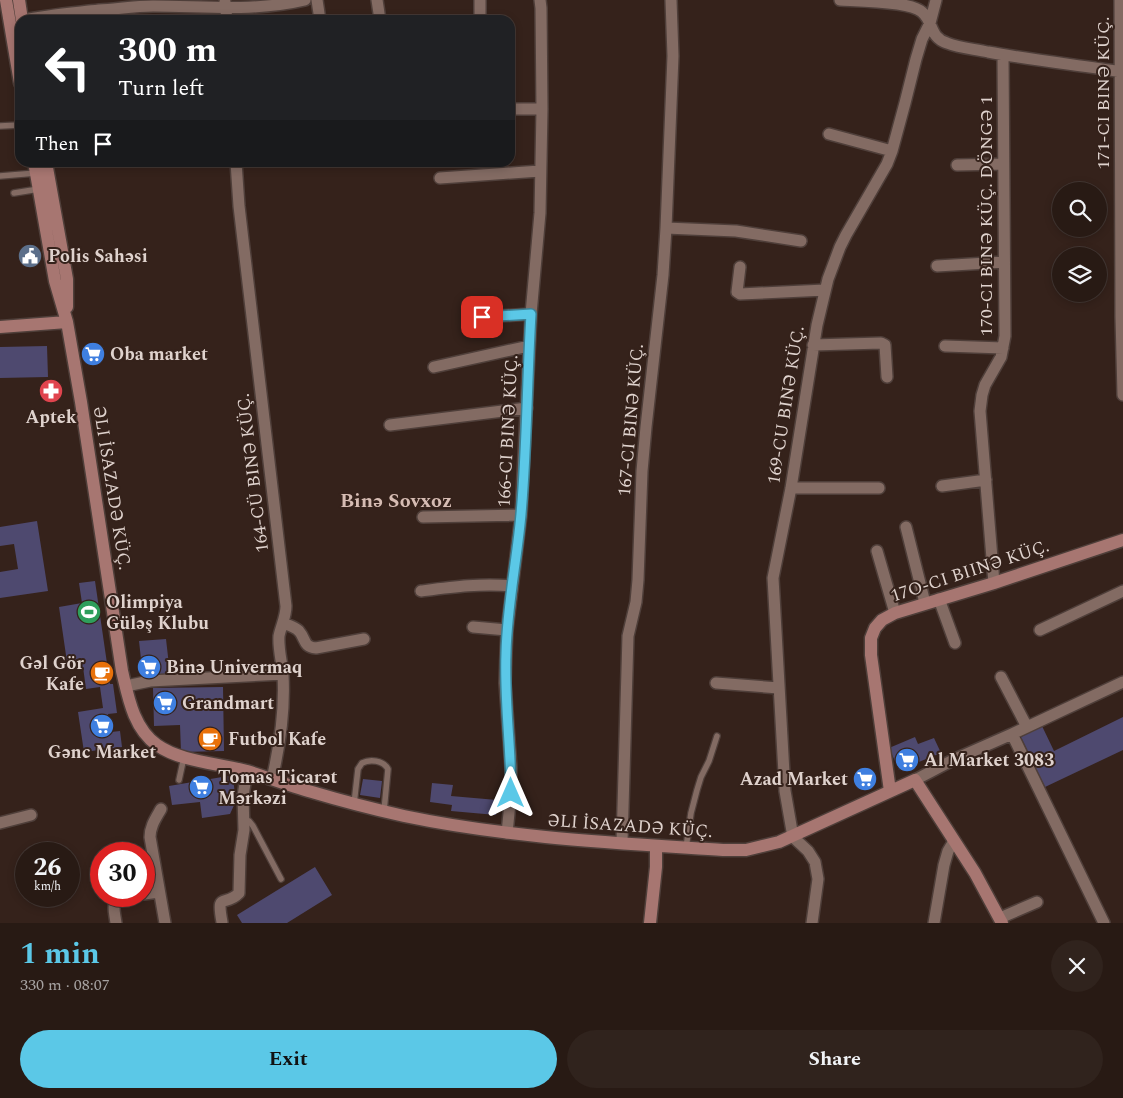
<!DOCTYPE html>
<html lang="en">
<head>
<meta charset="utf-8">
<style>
	:root { --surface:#281a14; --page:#30231d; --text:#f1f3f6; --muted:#a5a1a0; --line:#443834; --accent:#5bc8e7 }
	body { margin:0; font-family:Spectral,serif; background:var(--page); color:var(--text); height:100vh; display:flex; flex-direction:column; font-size:19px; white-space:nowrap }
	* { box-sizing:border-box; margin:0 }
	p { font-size:16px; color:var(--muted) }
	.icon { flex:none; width:28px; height:28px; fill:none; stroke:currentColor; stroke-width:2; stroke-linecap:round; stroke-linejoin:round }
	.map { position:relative; height:923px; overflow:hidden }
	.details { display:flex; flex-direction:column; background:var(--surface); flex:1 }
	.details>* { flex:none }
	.top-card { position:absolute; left:15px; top:15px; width:500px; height:152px; border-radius:15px; box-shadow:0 2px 8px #0003,0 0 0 1px var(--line); background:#202124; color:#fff; overflow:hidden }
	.buttons { position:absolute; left:1052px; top:182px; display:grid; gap:10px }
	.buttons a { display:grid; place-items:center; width:55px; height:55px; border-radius:50%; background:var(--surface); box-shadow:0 2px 8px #0003,0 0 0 1px var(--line); font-size:25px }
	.speed { position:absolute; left:15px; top:842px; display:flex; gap:10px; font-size:25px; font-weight:700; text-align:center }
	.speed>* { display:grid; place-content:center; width:65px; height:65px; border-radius:50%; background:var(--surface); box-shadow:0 2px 8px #0003,0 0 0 1px var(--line); line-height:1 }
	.speed small { font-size:12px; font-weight:400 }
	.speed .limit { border:8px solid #d22; background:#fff; color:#111 }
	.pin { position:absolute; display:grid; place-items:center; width:42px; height:42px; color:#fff; margin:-21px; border-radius:10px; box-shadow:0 2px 8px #0006 }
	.me { position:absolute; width:55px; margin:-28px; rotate:0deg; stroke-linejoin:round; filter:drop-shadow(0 0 4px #0008) }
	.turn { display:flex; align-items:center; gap:18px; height:105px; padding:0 20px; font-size:22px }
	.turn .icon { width:65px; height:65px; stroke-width:2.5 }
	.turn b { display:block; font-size:35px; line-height:42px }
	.then { display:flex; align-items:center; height:48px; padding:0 20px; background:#0003; gap:10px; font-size:19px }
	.round { display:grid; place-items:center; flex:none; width:52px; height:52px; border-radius:26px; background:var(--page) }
	.headline { display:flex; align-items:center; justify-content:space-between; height:85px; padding:0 20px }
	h1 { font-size:30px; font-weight:700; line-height:38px; color:var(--accent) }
	.action { display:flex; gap:10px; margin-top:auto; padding:10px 20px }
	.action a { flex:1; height:58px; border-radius:30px; background:var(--accent); color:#111; font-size:20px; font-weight:700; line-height:58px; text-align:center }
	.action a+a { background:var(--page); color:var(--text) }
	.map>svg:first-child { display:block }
	.building { fill:#4e496f }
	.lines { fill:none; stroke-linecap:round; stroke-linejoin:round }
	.lane-casing { stroke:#4f3f3a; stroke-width:8 }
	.street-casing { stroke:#4f3f3a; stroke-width:14 }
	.secondary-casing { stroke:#4f3f3a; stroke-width:15 }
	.lane { stroke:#836b63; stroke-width:5.5 }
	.street { stroke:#836b63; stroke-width:11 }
	.secondary { stroke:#a77671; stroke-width:12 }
	.route-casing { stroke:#3b8296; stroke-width:12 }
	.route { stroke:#5bc8e7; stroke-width:9 }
	.labels { text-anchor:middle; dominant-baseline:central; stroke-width:4; stroke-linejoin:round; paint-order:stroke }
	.street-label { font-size:18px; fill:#dfd2cd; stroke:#35221b }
	.poi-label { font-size:18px; font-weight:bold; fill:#dfd2cd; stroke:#35221b; text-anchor:start }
	.quarter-label { font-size:20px; font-weight:bold; fill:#d6bcb3; stroke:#35221b }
</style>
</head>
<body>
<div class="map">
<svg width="1123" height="923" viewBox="0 0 1123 923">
	<rect width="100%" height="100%" fill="#35221b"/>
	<path class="building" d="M47,346L48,377L0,378V347Z
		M37,521L48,591L0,598V572L18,569L14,544L0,546V527Z
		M95,581L110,684H113L117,713L108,714L111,732L120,731L122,747L84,752L78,712L103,708L100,687L86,689L83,667L68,669L59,607L82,603L79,583Z
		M166,639L170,674L143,677L139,641Z
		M223,687L224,751L181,752L180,725L154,726L153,688Z
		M1123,717V750L1045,787L1021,737L1042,726L1054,751Z
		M915,737L918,744L934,738L941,753L899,770L889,748Z
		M228,776L233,779L236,801L230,814L202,818L200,802L172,805L169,786Z
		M363,779L382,781L380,798L360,795Z
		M432,783L453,785L451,796L497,800L496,815L451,811L452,805L430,802Z
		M315,867L332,895L287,923H242L237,915Z"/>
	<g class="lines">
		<g class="lane-casing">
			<path id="lane" d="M0,126L20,125
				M0,176L36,173
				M14,193L39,189
				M179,780L184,757
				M354,804L358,769L362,763C370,759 383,760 388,769L384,811
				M244,819L249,821L253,826L281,879
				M686,848L691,813L697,790L701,777L709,761L717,736"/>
		</g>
		<g class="street-casing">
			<path id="street" d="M317,0L320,20
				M377,0L380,20
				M840,0C858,1 910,1 922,12C934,22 929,37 947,43C959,48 975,49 988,52C1032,60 1078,65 1123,72
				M1120,0L1121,317L1123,395
				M225,2L227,20
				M23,20C48,15 73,13 99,10C117,9 135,6 153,6C204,6 255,12 305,0
				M480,20V0
				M510,109H542
				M829,134L892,151
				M236,162L239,206L286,606C286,617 281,626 279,636C278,649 282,662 283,675C285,710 280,745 272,779
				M957,165L1003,164
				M440,178L540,171
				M666,228L736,231L801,241
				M937,266L1004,262
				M740,267L737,292L740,294L825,290
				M482,317L531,314
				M813,345L881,343L885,345L887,377
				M945,346L1003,348
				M434,367L529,346
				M390,425L527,408
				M942,486L986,480
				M791,488H879
				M423,517L521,515
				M906,527L925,603
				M877,551L895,613
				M994,583L980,411L982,395L985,385L1001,357L1005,336L1003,55
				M421,591C452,587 481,583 512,586
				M939,599L955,643
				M283,623C288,625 295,627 299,631C306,639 303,647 316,648L364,639
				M473,627L507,630
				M1040,630L1123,591
				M1001,677L1027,727
				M716,683L779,688
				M126,686L150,681L283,674
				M1012,734L1104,923
				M915,780L953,760L1012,734L1123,682
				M161,809C156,818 150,826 150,837L165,923
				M0,823L31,815
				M507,833L511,793V768L505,683L506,653L507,630L521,515L531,314L540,213L542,109L541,8L540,0
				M622,842L628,636L636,602L638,580L642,471L646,427L663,275L666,228L673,56L671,0
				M144,894L159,892
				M1000,918L1037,902
				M222,922C216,890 225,908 239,893L240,855L244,830L243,796L247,771
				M116,923C114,908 109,899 128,896
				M812,923L818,879L815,862L808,851L793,837L785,791L773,578L791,488L817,325L828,279L840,247L846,235L887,164L892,151L905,103L916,59L922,39L930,23L936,0
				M934,923L944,865L948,851L954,841"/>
		</g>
		<g class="secondary-casing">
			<path id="secondary" d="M6,0L20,83
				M19,0L22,20
				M34,162L55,281L67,322L81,402L122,671C128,696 133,728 157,745C181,762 218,763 247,771C269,778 290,786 312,792C342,801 373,809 404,816C509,838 617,843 723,850H746L779,842L915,780L975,873L1002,923
				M46,162L67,279V307
				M0,327L67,322
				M890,791L871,655V638L875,628L882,620L895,613L994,583L1123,540
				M650,923L656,867V846"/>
		</g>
		<use href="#lane" class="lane"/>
		<use href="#street" class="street"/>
		<use href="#secondary" class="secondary"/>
	</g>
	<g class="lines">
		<g class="route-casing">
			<path id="route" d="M482,317L531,314C527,380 527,447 521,514C517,560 507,606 506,653C504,700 511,746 511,793"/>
		</g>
		<use href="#route" class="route"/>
	</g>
	<defs>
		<g id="civic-disc" transform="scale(1.25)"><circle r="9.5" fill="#5c6f8a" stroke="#35221b"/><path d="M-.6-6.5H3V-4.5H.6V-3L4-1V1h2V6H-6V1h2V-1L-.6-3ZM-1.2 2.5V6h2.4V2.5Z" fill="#fff"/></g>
		<g id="supermarket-disc" transform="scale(1.25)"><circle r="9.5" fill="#3f7fe0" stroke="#35221b"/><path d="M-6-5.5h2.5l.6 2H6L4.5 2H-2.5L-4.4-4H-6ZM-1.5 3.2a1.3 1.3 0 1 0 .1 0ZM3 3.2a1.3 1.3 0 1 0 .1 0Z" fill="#fff"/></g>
		<g id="pharmacy-disc" transform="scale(1.25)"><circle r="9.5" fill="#e0444e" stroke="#35221b"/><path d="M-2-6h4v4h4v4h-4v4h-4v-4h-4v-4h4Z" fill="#fff"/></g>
		<g id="stadium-disc" transform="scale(1.25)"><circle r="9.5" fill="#2e9e5b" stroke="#35221b"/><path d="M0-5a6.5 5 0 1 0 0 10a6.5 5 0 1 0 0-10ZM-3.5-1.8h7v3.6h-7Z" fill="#fff"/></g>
		<g id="cafe-disc" transform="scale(1.25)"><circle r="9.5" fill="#e8710a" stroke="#35221b"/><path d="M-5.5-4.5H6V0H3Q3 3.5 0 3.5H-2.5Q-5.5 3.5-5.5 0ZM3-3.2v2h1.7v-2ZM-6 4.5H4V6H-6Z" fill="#fff"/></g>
	</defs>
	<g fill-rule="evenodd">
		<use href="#civic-disc" x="30" y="256"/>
		<use href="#supermarket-disc" x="93" y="354"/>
		<use href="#pharmacy-disc" x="51" y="391"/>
		<use href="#stadium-disc" x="89" y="612"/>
		<use href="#supermarket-disc" x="149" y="667"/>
		<use href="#cafe-disc" x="102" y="673"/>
		<use href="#supermarket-disc" x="165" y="703"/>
		<use href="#supermarket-disc" x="102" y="726"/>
		<use href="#cafe-disc" x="210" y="739"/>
		<use href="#supermarket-disc" x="907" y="760"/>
		<use href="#supermarket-disc" x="865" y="779"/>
		<use href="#supermarket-disc" x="201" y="787"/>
	</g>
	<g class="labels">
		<g class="street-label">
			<text transform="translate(1103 93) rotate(-90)">171-CI BINƏ KÜÇ.</text>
			<text transform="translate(986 216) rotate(-90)">170-CI BINƏ KÜÇ. DÖNGƏ 1</text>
			<text transform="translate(786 405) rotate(-81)">169-CU BINƏ KÜÇ.</text>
			<text transform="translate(631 420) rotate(-85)">167-CI BINƏ KÜÇ.</text>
			<text transform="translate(508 431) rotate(-87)">166-CI BINƏ KÜÇ.</text>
			<text transform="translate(253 473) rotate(-97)">164-CÜ BINƏ KÜÇ.</text>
			<text transform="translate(112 488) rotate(81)">ƏLI İSAZADƏ KÜÇ.</text>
			<text transform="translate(970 571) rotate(-18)">17O-CI BIINƏ KÜÇ.</text>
			<text transform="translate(630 826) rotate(4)">ƏLI İSAZADƏ KÜÇ.</text>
		</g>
		<g class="poi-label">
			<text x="48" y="256">Polis Sahəsi</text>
			<text x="110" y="354">Oba market</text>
			<text x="51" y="417" text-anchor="middle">Aptek</text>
			<text x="106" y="602">Olimpiya<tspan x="106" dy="21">Güləş Klubu</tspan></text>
			<text x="84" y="663" text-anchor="end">Gəl Gör<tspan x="84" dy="21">Kafe</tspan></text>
			<text x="166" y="667">Binə Univermaq</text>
			<text x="182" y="703">Grandmart</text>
			<text x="228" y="739">Futbol Kafe</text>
			<text x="102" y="752" text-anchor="middle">Gənc Market</text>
			<text x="924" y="760">Al Market 3083</text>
			<text x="218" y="777">Tomas Ticarət<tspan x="218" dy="21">Mərkəzi</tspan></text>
			<text x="848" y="779" text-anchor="end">Azad Market</text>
		</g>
		<g class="quarter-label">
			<text x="396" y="501">Binə Sovxoz</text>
		</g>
	</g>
</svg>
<div class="buttons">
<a><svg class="icon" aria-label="search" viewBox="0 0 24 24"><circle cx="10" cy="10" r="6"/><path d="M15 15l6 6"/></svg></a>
<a><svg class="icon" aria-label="layers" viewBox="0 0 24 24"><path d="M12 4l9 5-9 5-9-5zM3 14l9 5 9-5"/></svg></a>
</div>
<div class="speed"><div>26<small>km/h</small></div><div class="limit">30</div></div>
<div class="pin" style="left:482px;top:317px;background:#d93025"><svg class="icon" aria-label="arrive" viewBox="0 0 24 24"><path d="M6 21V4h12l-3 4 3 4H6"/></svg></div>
<svg class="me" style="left:511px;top:793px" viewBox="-20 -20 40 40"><path d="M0-17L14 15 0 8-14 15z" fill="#5bc8e7" stroke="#fff" stroke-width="4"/></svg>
<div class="top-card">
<div class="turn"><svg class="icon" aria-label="left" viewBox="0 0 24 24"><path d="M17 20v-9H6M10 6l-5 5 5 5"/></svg><div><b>300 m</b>Turn left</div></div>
<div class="then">Then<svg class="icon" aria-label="arrive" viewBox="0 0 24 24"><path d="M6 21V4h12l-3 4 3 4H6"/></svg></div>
</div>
</div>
<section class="details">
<div class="headline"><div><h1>1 min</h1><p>330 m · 08:07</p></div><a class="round"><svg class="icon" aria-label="close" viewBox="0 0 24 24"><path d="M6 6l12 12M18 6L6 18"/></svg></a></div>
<div class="action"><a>Exit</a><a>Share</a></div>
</section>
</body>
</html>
